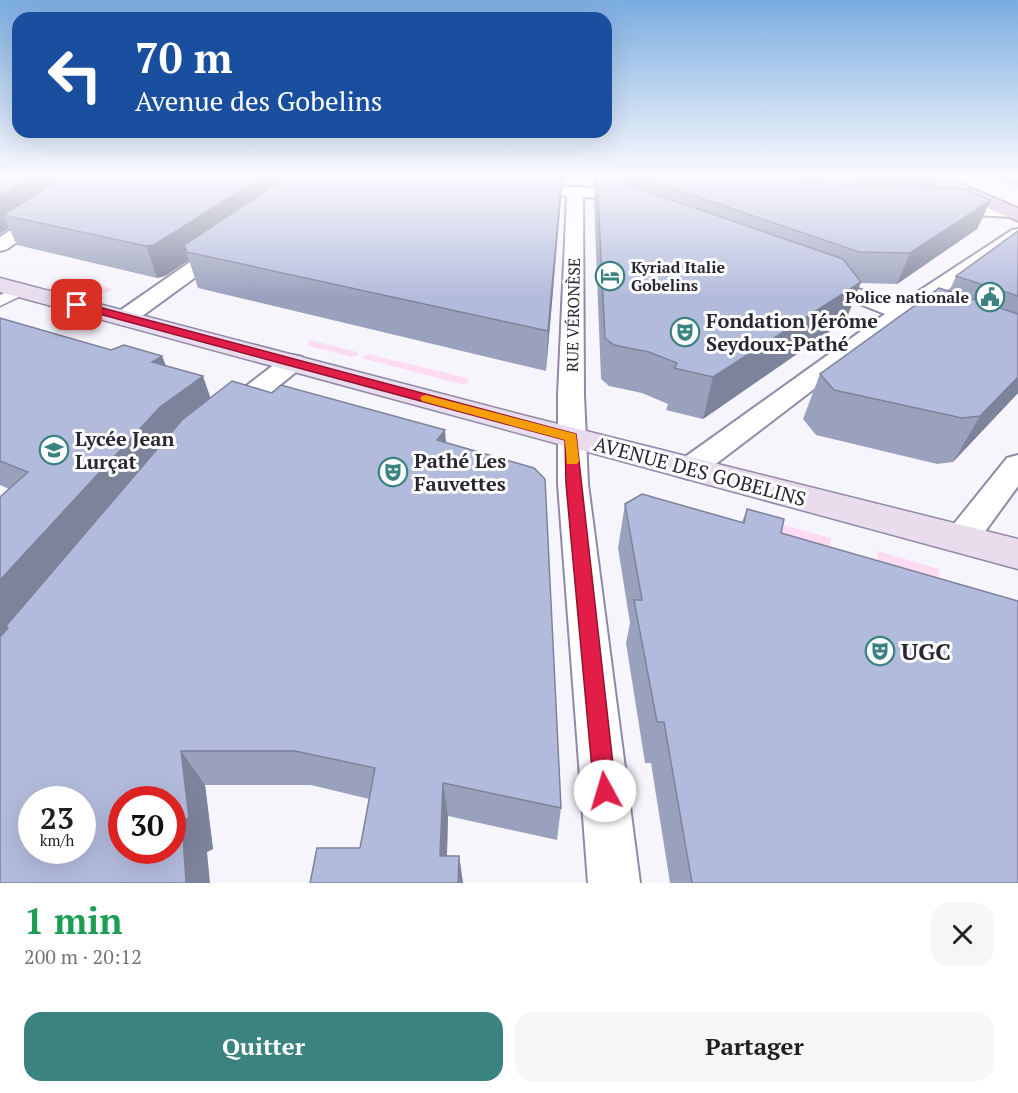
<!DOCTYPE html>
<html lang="fr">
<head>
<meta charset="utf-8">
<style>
	:root { --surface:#fff; --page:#f6f6f6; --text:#202124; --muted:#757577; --accent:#3b8380 }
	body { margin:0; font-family:"PT Serif",serif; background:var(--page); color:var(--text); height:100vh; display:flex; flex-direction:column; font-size:22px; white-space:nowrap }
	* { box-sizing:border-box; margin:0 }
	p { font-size:20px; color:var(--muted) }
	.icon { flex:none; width:33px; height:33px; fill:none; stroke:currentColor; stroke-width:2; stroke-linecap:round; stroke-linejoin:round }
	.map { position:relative; height:883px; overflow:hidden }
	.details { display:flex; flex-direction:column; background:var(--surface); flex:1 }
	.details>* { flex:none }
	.guide { position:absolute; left:12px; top:12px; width:600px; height:126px; border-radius:18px; box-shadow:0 6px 24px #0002; background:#1a4fa0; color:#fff; overflow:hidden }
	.speed { position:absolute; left:18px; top:786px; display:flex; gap:12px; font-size:30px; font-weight:700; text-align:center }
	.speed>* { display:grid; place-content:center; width:78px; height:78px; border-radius:50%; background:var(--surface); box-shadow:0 6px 24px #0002; line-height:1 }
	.speed small { font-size:15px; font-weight:400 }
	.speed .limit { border:9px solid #d22; background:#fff; color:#111 }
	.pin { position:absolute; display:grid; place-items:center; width:51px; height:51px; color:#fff; margin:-26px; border-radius:12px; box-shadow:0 3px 9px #0006 }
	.me { position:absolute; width:66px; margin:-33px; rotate:354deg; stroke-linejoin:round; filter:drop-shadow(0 0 4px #0008) }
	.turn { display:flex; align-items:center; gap:21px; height:126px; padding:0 24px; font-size:27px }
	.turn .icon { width:78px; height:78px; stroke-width:2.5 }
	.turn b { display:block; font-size:42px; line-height:51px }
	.round { display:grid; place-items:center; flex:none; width:63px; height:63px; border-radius:18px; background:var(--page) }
	.head { display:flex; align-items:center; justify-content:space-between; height:102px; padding:0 24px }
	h1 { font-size:36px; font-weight:800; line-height:45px; color:#1e9e55 }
	.cta { display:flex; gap:12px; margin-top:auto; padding:12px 24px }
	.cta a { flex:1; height:69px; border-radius:18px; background:var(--accent); color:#fff; font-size:24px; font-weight:800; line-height:69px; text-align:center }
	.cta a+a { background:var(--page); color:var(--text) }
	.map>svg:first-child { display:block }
	.green { fill:#fcdbf3 }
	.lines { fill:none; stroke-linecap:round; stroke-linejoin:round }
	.pedestrian-casing { stroke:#908aa9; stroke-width:3 }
	.minor-casing { stroke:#908aa9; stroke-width:4 }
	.secondary-casing { stroke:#908aa9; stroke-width:3 }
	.primary-casing { stroke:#836892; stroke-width:3 }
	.pedestrian { fill:#fff; fill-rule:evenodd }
	.minor { fill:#fff; fill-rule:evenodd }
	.secondary { fill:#e8dced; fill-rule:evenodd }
	.primary { fill:#d1b9dc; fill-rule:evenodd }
	.wall { fill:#9aa1bd }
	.shaded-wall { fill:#7d839a }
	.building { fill:#b3bbdc; stroke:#7d839a; stroke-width:1.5; fill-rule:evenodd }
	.route { fill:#e11d48; stroke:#92132f; stroke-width:1.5 }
	.slow { fill:#f59e0b }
	.labels { text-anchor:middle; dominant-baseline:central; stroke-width:6; stroke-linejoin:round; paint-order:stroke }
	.far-poi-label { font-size:16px; font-weight:bold; fill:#2a2734; stroke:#fff; text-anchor:start }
	.far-street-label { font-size:16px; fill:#2a2734; stroke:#fff }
	.poi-label { font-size:20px; font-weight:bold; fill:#2a2734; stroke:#fff; text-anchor:start }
	.street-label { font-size:20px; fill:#2a2734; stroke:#fff }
	.near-poi-label { font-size:24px; font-weight:bold; fill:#2a2734; stroke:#fff; text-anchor:start }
</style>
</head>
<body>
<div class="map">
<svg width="1018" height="883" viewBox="0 0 1018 883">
	<rect width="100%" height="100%" fill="#f7f5fc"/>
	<path class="green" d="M68,277L110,288L112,290L104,293L58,282Z
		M310,340L357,352L358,355L351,357L307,345Z
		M368,354L467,378L469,383L461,384L361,358Z
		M781,524L831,538L829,551L777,537Z
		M878,551L939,569L940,583L877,565Z"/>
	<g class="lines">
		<g class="pedestrian-casing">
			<path id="pedestrian" d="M22,285L30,290L27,293L0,306V295Z"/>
		</g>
		<g class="minor-casing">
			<path id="minor" d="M96,175H113L7,249L0,251V237Z
				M522,184L632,190L640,195L632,200L583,197L584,395L588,484L640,883H588L558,484V395L567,196L516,192L514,189Z
				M948,204L1011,207L1017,208L1018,214L1011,217L942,213L940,209Z
				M1018,229V242L917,311L948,322L951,327L948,332L940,334L903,321L700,476L689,479L678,476L674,469L678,462L885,314L814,286L811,282L814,278H828L899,304L1012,230Z
				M223,242L230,244L232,248L230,252L134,322L126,324L118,322L115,317L118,312L216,244Z
				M293,355L302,357L305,362L302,367L239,419L229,421L219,419L215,413L219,407L284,357Z
				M1018,455V486L973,548L961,552L949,548L944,539L949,530L1007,458Z"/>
		</g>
		<g class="secondary-casing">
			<path id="secondary" d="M0,278L522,415L1018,539V569L0,292Z"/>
		</g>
		<g class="primary-casing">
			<path id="primary" d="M917,175H940L1018,208V221L920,179Z"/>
		</g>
		<use href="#pedestrian" class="pedestrian"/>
		<use href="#minor" class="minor"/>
		<use href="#secondary" class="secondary"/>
		<use href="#primary" class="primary"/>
	</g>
	<path class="wall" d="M0,175H563L546,371L198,288L189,260L165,276L157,278L17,245L9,228L0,234Z
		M593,175H941L936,187L991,200L977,229L897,284L860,283L846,320L703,419L666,410L668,404L642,393L609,386L601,379L594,200L595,186H594Z
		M945,175H960L953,178Z
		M987,175H1018V187Z
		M1018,231V393L953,462L937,464L816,435L803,419L820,374L949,292L956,276Z
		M0,318L111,350L162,356L166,366L210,398L446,443L561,808L557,840L448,816L447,856H459L463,883H310L360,848L369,799L311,785H205L213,849L207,852L0,883L9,489L0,485Z
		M625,504L742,522L747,509L781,533L1018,883H670L651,763H645L626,643L630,623L618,548Z"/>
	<path class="shaded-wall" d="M38,175H93L3,215L9,228L0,234V197Z
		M265,175H310L184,245L189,260L165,276L157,278L146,246Z
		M562,175L561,198L546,371L548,331Z
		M925,175H941L935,188L921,196L929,176Z
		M991,200L977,229L897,284L910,253Z
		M861,282L846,320L703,419L713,377Z
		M162,356L174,387L152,362Z
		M203,376L214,408L6,626L11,632L0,644V580L160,407Z
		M1018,377V393L953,462L980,416Z
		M445,430L448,467L437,440Z
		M181,751L205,785L213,849L207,852L210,883H186L182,820Z
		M443,783L448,816L446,883L440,856Z
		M459,856L463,883H458Z"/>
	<path class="building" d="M0,175H38L0,197Z
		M67,175H265L154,245L146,246L3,215Z
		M290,175H562L548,331L187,252L184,245Z
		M597,175H621L622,179L628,185L843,259L861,282L713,377L674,368L677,363L649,352L614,345L605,338Z
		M642,175L964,189L991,200L910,253L859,252L643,178Z
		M898,175H926L929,176Z
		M1018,231V296L956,276Z
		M939,288L1018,314V377L980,416L962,418L834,390L820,374Z
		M0,318L111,350L124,345L162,356L152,362L203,376L160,407L0,580V497L28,472L0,461Z
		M232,381L272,393L281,385L445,430L437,440L534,468L545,479L561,808L443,783L440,856H459L458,883H310L317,848H360L375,768L295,751H181L189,818L182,820L186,883H0V637L8,628L6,626L182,420ZM32,800H82V850H32ZM122,800H172V850H122Z
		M642,494L744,523L747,509L784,519L781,533L1018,601V883H692L664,722H657L634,600H642L625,504Z"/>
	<linearGradient id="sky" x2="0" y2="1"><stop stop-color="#7aace0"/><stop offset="0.59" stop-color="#fbfafe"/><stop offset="1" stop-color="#fbfafe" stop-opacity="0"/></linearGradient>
	<rect width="1018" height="298" fill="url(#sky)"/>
	<path class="route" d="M73,302H80L576,434L616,791L613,799L605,802L597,799L594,791L566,484L565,440L73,307Z"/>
	<path class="slow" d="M426,395L576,434L579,461L577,464H567L565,440L422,401L420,398L422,396Z"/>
	<defs>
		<g id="hotel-ring" transform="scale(1.5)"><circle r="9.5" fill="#fff" stroke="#3b8380" stroke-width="1.5"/><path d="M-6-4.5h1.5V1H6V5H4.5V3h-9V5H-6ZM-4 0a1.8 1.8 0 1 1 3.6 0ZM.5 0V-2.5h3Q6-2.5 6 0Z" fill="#3b8380"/></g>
		<g id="civic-ring" transform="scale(1.5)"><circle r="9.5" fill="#fff" stroke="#3b8380" stroke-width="1.5"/><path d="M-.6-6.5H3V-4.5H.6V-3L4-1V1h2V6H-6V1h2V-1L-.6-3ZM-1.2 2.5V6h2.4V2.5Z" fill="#3b8380"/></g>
		<g id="theatre-ring" transform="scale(1.5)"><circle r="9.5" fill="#fff" stroke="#3b8380" stroke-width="1.5"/><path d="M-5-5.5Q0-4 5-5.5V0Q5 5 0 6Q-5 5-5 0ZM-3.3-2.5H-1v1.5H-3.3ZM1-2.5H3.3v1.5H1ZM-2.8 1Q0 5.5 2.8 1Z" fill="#3b8380"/></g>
		<g id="school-ring" transform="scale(1.5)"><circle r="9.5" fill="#fff" stroke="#3b8380" stroke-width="1.5"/><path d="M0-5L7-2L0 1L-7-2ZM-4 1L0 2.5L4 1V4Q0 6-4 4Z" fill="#3b8380"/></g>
	</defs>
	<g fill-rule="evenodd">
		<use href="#hotel-ring" x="610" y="276"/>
		<use href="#civic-ring" x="990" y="297"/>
		<use href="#theatre-ring" x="685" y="332"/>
		<use href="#school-ring" x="54" y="450"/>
		<use href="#theatre-ring" x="393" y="472"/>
		<use href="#theatre-ring" x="880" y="651"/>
	</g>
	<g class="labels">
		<g class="far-poi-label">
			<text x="631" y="267">Kyriad Italie<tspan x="631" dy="18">Gobelins</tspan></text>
			<text x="969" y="297" text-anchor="end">Police nationale</text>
		</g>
		<g class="far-street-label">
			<text transform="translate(573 315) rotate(-89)">RUE VÉRONÈSE</text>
		</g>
		<g class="poi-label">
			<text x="706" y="320">Fondation Jérôme<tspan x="706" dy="23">Seydoux-Pathé</tspan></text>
			<text x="75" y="438">Lycée Jean<tspan x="75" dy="23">Lurçat</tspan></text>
			<text x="414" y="460">Pathé Les<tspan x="414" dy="23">Fauvettes</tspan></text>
		</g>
		<g class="street-label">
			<text transform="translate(700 471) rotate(15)">AVENUE DES GOBELINS</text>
		</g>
		<g class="near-poi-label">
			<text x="901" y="651">UGC</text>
		</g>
	</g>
</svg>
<div class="speed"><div>23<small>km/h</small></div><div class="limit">30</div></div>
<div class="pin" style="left:77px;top:305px;background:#d93025"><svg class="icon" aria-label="arrive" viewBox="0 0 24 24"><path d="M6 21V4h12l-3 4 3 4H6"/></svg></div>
<svg class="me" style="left:605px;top:791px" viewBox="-20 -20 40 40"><circle r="19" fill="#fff"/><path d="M0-13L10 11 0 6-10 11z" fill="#e11d48"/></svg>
<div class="guide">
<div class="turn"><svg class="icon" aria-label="left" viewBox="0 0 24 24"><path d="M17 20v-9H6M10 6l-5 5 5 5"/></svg><div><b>70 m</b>Avenue des Gobelins</div></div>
</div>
</div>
<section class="details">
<div class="head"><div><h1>1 min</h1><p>200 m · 20:12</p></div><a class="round"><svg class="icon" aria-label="close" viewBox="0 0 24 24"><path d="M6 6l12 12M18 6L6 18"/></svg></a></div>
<div class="cta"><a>Quitter</a><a>Partager</a></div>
</section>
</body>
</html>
